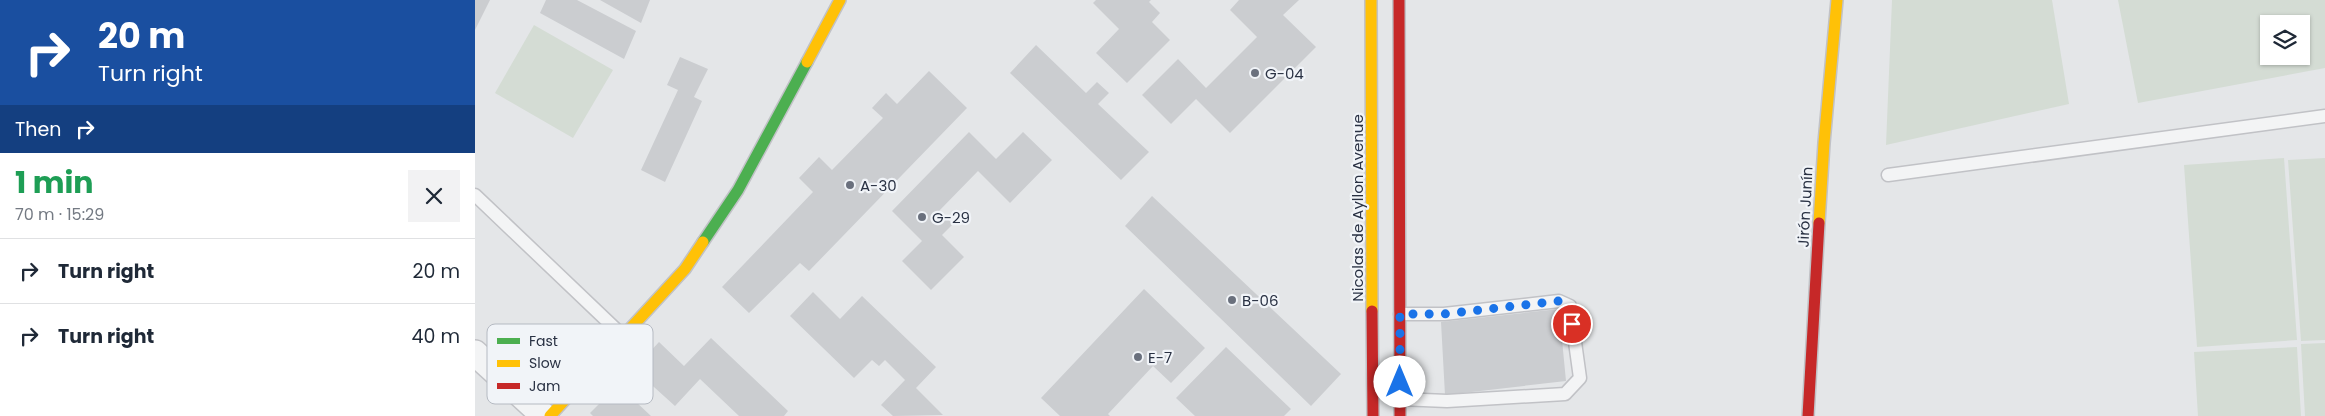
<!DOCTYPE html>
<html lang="en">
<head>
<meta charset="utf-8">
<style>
	:root { --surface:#fff; --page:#f2f2f3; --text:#1f2937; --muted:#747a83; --line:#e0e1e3 }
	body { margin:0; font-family:Poppins,sans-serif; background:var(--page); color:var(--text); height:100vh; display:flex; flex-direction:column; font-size:19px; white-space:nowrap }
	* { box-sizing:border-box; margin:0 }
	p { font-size:16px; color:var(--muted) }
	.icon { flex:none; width:28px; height:28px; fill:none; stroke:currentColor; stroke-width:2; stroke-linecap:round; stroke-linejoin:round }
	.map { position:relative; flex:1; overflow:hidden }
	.drawer { display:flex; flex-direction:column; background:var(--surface); width:475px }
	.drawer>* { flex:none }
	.hud { background:#1a4fa0; color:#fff; overflow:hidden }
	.tools { position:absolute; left:1785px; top:15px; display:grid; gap:10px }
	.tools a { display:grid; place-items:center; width:50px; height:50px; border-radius:0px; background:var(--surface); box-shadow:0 1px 4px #0004; font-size:25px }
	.pin { position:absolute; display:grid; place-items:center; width:42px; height:42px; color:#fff; margin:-21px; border:2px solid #fff; border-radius:50%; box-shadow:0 1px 5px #0007 }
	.me { position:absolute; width:55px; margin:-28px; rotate:0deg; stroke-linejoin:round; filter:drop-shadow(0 0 4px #0008) }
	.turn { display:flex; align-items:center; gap:18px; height:105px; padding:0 15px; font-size:22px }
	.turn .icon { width:65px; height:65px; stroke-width:2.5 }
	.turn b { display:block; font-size:35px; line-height:42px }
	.then { display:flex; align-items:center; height:48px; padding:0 15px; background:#0003; gap:10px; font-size:19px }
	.round { display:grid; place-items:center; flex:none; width:52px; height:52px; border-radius:0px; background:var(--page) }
	.overview { display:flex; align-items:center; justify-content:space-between; height:85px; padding:0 15px }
	h1 { font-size:30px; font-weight:700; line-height:38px; color:#1e9e55 }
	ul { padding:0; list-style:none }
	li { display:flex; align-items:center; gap:15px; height:65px; padding:0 15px; border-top:1px solid var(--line) }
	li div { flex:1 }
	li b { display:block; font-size:19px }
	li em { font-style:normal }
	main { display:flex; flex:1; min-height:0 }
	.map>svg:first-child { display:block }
	.green { fill:#d4dcd4; fill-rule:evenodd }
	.building { fill:#cbcdd0 }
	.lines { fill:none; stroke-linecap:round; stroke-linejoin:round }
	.lane-casing { stroke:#c1c2c6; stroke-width:15 }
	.street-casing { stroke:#c1c2c6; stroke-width:28 }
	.fast-casing { stroke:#c1c2c6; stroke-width:14 }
	.slow-casing { stroke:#c1c2c6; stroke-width:14 }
	.jam-casing { stroke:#c1c2c6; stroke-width:14 }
	.lane { stroke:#f3f4f5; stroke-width:12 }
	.street { stroke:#f3f4f5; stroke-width:25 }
	.fast { stroke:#4caf50; stroke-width:11 }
	.slow { stroke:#ffc107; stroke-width:11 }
	.jam { stroke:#c62828; stroke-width:11 }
	.route { stroke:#1a73e8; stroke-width:9; stroke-dasharray:0 16.2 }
	.poi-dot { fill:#6a707d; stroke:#f1f4f8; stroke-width:2 }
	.labels { text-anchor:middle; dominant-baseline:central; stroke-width:4.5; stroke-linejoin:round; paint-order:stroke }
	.poi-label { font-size:15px; fill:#293143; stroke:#f1f4f8; text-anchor:start }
	.street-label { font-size:15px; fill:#293143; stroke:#f1f4f8 }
	.key { fill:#f1f4f8; stroke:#b5bac2; stroke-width:1 }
	.key-label { font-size:14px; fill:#293143 }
</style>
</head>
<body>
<main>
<section class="drawer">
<div class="hud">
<div class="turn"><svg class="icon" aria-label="right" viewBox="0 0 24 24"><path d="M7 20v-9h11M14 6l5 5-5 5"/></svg><div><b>20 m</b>Turn right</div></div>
<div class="then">Then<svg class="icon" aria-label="right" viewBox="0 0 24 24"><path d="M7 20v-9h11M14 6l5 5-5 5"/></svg></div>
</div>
<div class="overview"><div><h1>1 min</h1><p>70 m · 15:29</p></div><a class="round"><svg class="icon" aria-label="close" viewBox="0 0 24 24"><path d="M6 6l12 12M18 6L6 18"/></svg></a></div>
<ul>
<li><svg class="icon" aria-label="right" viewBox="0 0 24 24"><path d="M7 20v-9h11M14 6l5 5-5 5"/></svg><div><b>Turn right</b></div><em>20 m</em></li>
<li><svg class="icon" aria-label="right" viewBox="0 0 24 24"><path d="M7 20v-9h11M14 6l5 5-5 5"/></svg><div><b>Turn right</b></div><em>40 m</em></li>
</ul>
</section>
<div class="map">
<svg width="1850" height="416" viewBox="0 0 1850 416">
	<rect width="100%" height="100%" fill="#e4e6e8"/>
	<path class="green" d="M1417,0H1577L1594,104L1411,145Z
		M1643,0H1850V68L1663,103ZM1794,24H1826V56H1794Z
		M59,25L138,70L98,138L20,93Z
		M1809,158L1822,340L1722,347L1709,165Z
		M1850,158V340L1826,341L1813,160Z
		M1850,343V416H1830L1826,344Z
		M1822,347L1826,416H1723L1719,352Z"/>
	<path class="building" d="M0,0H15L0,30Z
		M71,0H102L161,31L149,59L65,13Z
		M125,0H175L166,23Z
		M621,0H676L674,2L685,13L677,22L695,40L652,83L621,53L644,29L618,3Z
		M764,0H824L808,15L841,47L755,133L721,99L696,124L667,95L703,59L731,88L782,37L755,10Z
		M561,45L611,93L622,82L634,93L623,104L674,152L646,180L535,73Z
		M205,57L233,69L219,97L227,101L190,182L166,170L203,90L192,85Z
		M454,71L492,108L334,271L325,263L274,313L247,287L338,192L324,178L344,157L357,170L408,118L397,108L411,93L422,104Z
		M494,132L521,159L548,132L577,160L535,203L503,171L464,211L478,224L467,235L489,257L456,290L427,261L447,241L417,211Z
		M677,196L866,374L836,406L650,226Z
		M669,289L730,348L696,383L678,366L633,414L635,416H585L566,398Z
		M338,292L365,319L387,296L461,367L441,388L468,415L418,416L406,405L430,380L410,360L404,366L397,360L379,378L315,316Z
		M1084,309L1091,381L970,395L966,322Z
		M236,338L313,411L309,416H264L225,379L200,406L159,369L184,342L209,366Z
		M751,347L816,409L809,416H720L701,398Z
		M143,385L176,416H118L115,413Z"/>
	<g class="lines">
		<g class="lane-casing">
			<path id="lane" d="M1413,175L1850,116
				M0,195L149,337
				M925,399L972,401L1090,394L1105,378L1095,306L1084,301L969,314H925"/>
		</g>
		<g class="street-casing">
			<path id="street" d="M0,353L69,416"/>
		</g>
		<g class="fast-casing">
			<path id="fast" d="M228,242L263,190L332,62"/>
		</g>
		<g class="slow-casing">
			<path id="slow" d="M896,0L897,311
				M332,62L365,0
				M1344,223L1349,143L1362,0
				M75,416L210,269L228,242"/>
		</g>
		<g class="jam-casing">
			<path id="jam" d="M924,0L925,416
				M897,311L898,416
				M1333,416L1344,223"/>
		</g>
		<use href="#lane" class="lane"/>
		<use href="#street" class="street"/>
		<use href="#fast" class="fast"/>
		<use href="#slow" class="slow"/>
		<use href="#jam" class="jam"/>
	</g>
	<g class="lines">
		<path class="route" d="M925,382V314H969L1084,301L1095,306L1097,324"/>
	</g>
	<g class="poi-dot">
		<circle cx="780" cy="73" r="5"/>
		<circle cx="375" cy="185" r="5"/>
		<circle cx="447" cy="217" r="5"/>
		<circle cx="757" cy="300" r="5"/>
		<circle cx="663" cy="357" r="5"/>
	</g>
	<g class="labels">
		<g class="poi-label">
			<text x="790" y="73">G-04</text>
			<text x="385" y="185">A-30</text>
			<text x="457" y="217">G-29</text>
			<text x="767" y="300">B-06</text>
			<text x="673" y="357">E-7</text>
		</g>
		<g class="street-label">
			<text transform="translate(1330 207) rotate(-87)">Jirón Junín</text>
			<text transform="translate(882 208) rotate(-90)">Nicolas de Ayllon Avenue</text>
		</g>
	</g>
	<rect x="12" y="324" width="166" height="80" rx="8" class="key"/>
	<rect x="22" y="338" width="23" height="6" fill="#4caf50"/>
	<rect x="22" y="360" width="23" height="7" fill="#ffc107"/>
	<rect x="22" y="383" width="23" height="6" fill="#c62828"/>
	<g class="key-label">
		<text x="54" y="346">Fast</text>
		<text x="54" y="368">Slow</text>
		<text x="54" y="391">Jam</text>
	</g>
</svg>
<div class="tools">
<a><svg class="icon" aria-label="layers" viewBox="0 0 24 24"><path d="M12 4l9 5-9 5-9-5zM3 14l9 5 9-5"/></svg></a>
</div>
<div class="pin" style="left:1097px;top:324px;background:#d93025"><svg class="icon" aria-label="arrive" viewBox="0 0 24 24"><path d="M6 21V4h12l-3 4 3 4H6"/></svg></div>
<svg class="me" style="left:925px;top:382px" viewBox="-20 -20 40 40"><circle r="19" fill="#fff"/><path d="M0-13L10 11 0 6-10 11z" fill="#1a73e8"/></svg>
</div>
</main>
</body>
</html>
